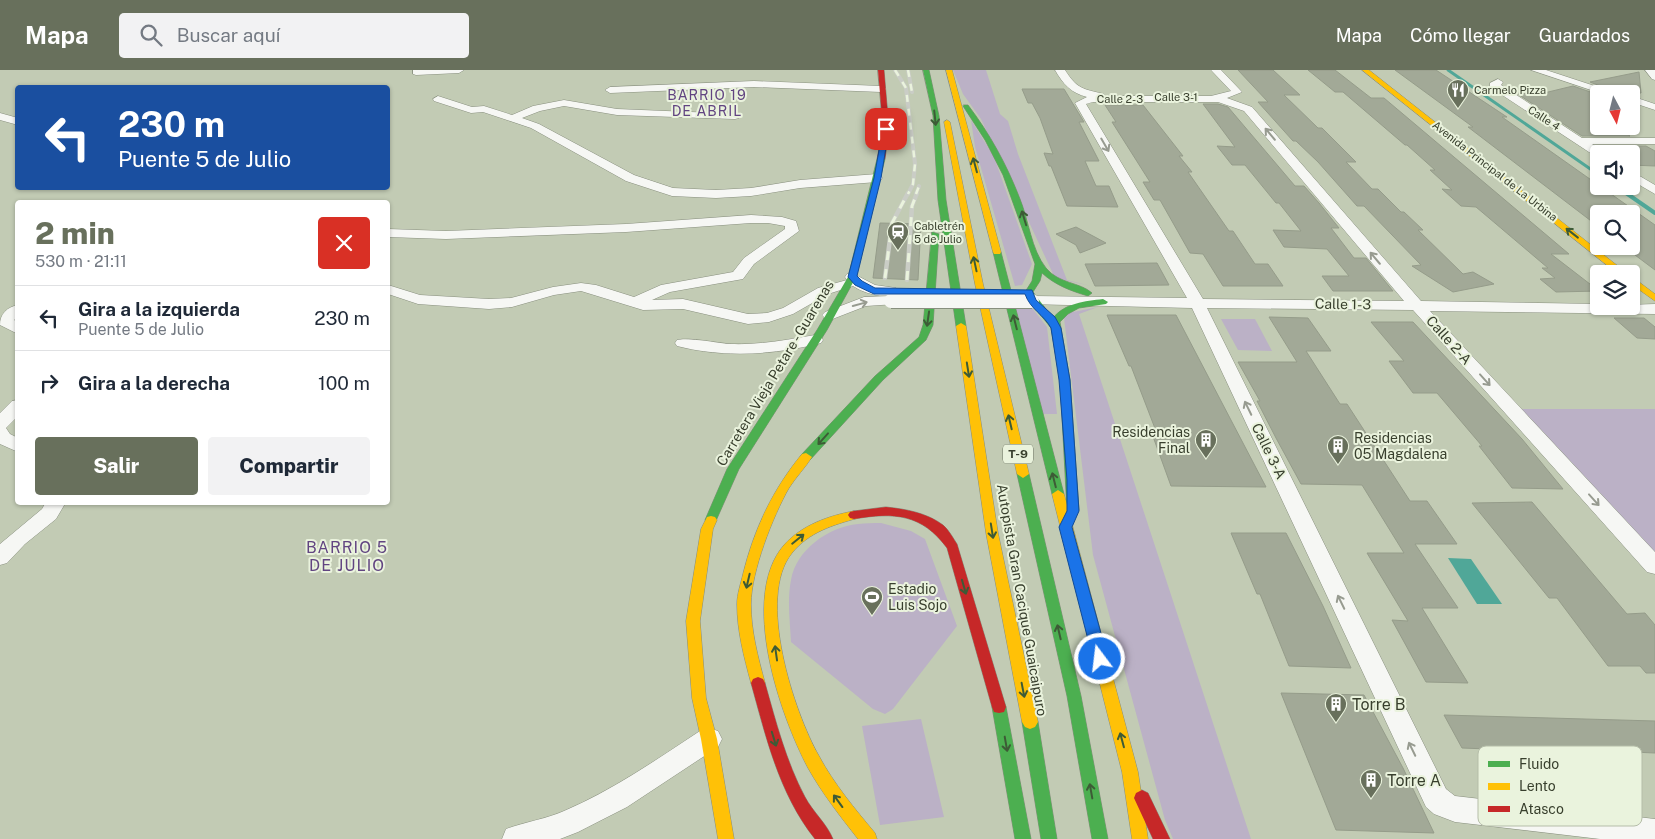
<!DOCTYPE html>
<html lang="es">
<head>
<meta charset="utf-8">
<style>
	:root { --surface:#fff; --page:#f2f2f3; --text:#1f2937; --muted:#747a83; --line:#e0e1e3; --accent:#68705c }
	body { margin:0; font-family:"Public Sans",sans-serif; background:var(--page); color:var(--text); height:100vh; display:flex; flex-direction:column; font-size:19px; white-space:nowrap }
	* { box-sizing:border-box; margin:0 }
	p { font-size:16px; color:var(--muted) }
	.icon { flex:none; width:28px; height:28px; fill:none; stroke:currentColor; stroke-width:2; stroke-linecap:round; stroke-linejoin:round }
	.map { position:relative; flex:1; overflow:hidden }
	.panel { position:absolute; left:15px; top:130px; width:375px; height:305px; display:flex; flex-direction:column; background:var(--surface); border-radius:5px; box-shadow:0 1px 4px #0004 }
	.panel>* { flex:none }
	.banner { position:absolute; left:15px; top:15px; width:375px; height:105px; border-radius:5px; box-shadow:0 1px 4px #0004; background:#1a4fa0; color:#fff; overflow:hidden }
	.needle { width:32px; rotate:173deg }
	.controls { position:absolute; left:1590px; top:15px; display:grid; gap:10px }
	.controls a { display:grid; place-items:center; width:50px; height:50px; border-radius:5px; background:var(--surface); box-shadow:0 1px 4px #0004; font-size:25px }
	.pin { position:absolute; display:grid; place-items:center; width:42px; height:42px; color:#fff; margin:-21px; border-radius:10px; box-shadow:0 2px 8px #0006 }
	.me { position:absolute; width:55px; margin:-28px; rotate:345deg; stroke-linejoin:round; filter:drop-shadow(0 0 4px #0008) }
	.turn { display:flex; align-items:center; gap:18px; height:105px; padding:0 20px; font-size:22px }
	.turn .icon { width:65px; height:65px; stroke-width:2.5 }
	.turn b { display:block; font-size:35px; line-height:42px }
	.round { display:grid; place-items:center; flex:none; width:52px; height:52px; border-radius:5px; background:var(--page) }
	.headline { display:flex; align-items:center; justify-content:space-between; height:85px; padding:0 20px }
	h1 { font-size:30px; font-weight:800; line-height:38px; color:var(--accent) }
	.button { display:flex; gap:10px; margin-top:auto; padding:10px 20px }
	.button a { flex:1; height:58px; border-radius:5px; background:var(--accent); color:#fff; font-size:20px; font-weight:800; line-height:58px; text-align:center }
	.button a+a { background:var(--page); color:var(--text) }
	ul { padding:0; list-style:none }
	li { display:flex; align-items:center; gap:15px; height:65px; padding:0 20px; border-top:1px solid var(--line) }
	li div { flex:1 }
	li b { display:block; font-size:19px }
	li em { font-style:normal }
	header { display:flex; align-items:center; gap:30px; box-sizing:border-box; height:70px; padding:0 25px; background:var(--accent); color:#fff }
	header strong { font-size:24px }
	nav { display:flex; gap:28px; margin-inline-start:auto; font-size:18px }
	.search { width:350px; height:45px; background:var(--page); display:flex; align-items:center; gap:12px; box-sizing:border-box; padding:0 18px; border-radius:5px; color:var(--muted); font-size:19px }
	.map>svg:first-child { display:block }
	.green { fill:#bbb1c6 }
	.water { fill:#50a798 }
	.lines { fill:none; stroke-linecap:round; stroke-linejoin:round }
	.stream-far1 { stroke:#50a798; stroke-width:3 }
	.stream { stroke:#50a798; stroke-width:4 }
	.building { fill:#a2a997; stroke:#959c8a }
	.street-casing { stroke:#888f7e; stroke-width:1 }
	.fast-casing { stroke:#888f7e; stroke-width:1 }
	.slow-casing { stroke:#888f7e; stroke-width:1 }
	.jam-casing { stroke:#888f7e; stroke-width:1 }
	.street { fill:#f6f7f4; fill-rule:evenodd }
	.fast { fill:#4caf50; fill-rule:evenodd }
	.slow { fill:#ffc107; fill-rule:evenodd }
	.jam { fill:#c62828; fill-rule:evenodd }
	.rail-far1-casing { stroke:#cacdc6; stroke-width:4 }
	.rail-casing { stroke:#cacdc6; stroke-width:4.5 }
	.rail-far1 { stroke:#eaf3dd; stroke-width:2.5; stroke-dasharray:7; stroke-linecap:butt }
	.rail { stroke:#eaf3dd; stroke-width:3; stroke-dasharray:9; stroke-linecap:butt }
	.street-bridge-casing { stroke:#888f7e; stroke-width:16; stroke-linecap:butt }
	.street-bridge { stroke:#f6f7f4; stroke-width:14 }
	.oneway { stroke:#3d5b36 }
	.oneway2 { stroke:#979b90 }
	.route { fill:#1a73e8; stroke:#114b97 }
	.labels { text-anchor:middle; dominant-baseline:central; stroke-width:4; stroke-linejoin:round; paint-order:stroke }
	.far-poi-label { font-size:11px; fill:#383f2d; stroke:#eaf3dd; text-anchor:start }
	.far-street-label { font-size:11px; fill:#383f2d; stroke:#eaf3dd }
	.shield { fill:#eaf3dd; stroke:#6d7562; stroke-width:1 }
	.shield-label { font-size:12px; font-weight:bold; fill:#383f2d }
	.far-quarter-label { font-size:14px; letter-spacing:1px; fill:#614481; stroke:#eaf3dd }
	.street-label { font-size:14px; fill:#383f2d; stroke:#eaf3dd }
	.poi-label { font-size:14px; fill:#383f2d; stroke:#eaf3dd; text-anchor:start }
	.quarter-label { font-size:16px; letter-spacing:1px; fill:#614481; stroke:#eaf3dd }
	.near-poi-label { font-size:16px; fill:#383f2d; stroke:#eaf3dd; text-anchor:start }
	.key { fill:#eaf3dd; stroke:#b5bda8; stroke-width:1 }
	.key-label { font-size:14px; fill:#383f2d }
</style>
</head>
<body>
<header>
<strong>Mapa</strong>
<div class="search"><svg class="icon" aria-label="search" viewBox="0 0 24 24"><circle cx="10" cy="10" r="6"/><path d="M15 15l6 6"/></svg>Buscar aquí</div>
<nav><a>Mapa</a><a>Cómo llegar</a><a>Guardados</a></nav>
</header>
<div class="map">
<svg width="1655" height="769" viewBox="0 0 1655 769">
	<rect width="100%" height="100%" fill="#c2cbb4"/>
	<path class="green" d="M953,0H986L1000,44L1008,51L1018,84L1067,210L1091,216L1055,208L981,49L963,24Z
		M971,50L994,87L1032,194L1022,215L1015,216L975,77Z
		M1098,237L1079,244L1251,769H1173L1165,750L1093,485L1064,248L1068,243Z
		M1015,238H1032L1047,257L1057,344H1043Z
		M1221,249H1255L1272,281L1238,280Z
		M1519,339H1655V486Z
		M881,453L911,461L925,469L957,556L893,639L885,644L873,639L791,572C790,552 787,530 791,510C796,480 828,457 858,454C865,453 873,453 881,453Z
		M921,649L944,747L880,755L862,656Z"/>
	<path class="water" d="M1448,488L1471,489L1502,534H1477Z"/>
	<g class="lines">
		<path class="stream-far1" d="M1448,0L1599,105
			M1616,116L1628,124"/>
		<path class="stream" d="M1626,123L1655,143"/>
	</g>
	<path class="building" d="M1238,0H1273L1300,25H1284L1318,58H1322L1356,92H1346L1372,119H1378L1401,142H1404L1423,160H1418L1463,204L1473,202L1494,214L1453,222L1412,196L1421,195L1364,136H1357L1318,92L1296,71H1293L1258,32H1268Z
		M1308,0H1335L1371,28H1384L1569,184H1551L1599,221L1556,222L1540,209L1555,208L1542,198H1548L1476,137L1461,136L1442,119L1452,120L1430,100H1435L1407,75H1405L1343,22H1335Z
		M1395,0H1436L1507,47H1502L1655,155V200L1631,182V144H1599V157L1468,57H1473Z
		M1639,2L1641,23L1621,24L1590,12Z
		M1573,16L1599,25V56H1614L1630,66H1582L1516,23H1544Z
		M1022,19H1064L1084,52H1079L1099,91H1085L1096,116H1109L1118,137L1067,136L1051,96H1049L1044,83L1053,84L1040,48L1032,33H1028Z
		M1203,34H1218L1228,37L1295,116H1304L1319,133L1339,158H1331L1354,188H1366L1393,221H1333L1322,206H1349L1327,179L1284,177L1273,160L1301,161L1279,133H1276L1245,95H1232L1217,76L1235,77Z
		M1105,35H1143L1183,86H1179L1192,102H1188L1229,161H1233L1255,194H1268L1283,216H1223L1203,184L1190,183L1160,130H1154L1143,112H1150L1112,52H1116Z
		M1605,76H1646L1655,81V96L1631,95V84H1617Z
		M880,153L921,154L918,210L873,208Z
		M1076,157L1093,166L1106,173L1080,183L1076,175L1056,164Z
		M1157,193L1169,215L1095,216L1085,194Z
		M1107,245H1176L1266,417L1171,416L1151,361H1156L1131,296H1129Z
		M1269,247L1308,248L1331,281H1306L1340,334H1347L1410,431H1427L1457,474H1415L1458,538H1422L1468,613L1426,612L1392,550L1408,551L1367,483H1404L1362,415L1301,414L1276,368L1257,331H1260L1238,292H1297Z
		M1614,248H1644L1655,257V269L1637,268Z
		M1371,252H1413L1522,369L1563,419L1512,418L1479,376H1482L1437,323H1413L1389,291H1404Z
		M1532,432L1627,544L1645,543L1655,555V603H1646L1640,596H1608L1557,528H1549L1472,433Z
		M1231,463H1286L1323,536L1351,598L1289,596L1260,524H1257Z
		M1281,623L1364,625L1403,698L1434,763L1336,760Z
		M1444,645L1655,651V683L1563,679L1601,738L1549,735L1515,680L1462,678Z"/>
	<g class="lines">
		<g class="street-casing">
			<path id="street" d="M413,0H464L459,3L416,5L413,4Z
				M1055,0H1065C1077,19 1083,19 1104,24L1105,26H1211L1231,21L1211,0H1221L1242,22L1227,28L1252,37L1421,231L1599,234V236L1655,234V244L1430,241L1655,482V504L1647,502L1413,240L1207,238L1446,719L1455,726L1655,749V769H1600L1455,752L1434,744L1426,737L1192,238L1027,234L1024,231L1027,228L1032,226L1187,228L1075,33L1087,27C1071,23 1063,14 1055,0ZM1093,32H1218L1244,41L1404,231L1203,229L1086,34Z
				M1531,0H1546L1619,24H1603Z
				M1645,0H1655V10L1652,9Z
				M1498,9L1503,12L1501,15L1582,68H1655V74H1592L1605,84H1599V87L1595,86L1490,17V13Z
				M754,11L881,16L886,19L881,22L754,17L610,23L605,20L610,17Z
				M438,26L472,37L484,36L512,45L533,36L564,30L617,39L739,44L740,46L739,48L735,49L617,45L564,36L540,41L522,48L539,54L634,105L673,118L716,120L751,118L800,110L877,104L883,108L877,112L800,118L751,126L716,128L672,126L626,111L531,58L483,42L471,43L434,31L433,29Z
				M1631,26L1655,34V40L1631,32Z
				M0,43L18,48V55L0,50Z
				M1631,101L1655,115V124L1631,110Z
				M751,145L782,147L796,151L799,161L754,194L743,209L670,222L652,230L683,229L748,244L767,243L783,238L818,218L847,210L845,207L847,204L852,203L875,215L896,218L898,221L896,224C882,228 865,224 853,216L828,224L793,244L769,252L748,254L683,239L643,240L581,221L554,225L512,237L489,239L418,234L388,224V215L420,225L489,229L511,228L553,217L581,213L596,215L634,227L661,215L733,202L744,188L785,159V156L768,153H751L626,162L446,169L388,167V159L446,161L626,154Z
				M891,226L896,228L899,231L896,234L866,236L830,250L825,248L822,245L825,242L864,227Z
				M18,235V247L14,250L18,252V264L0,255C0,244 7,237 18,235Z
				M815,265L821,267L823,270L821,273C774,285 724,288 677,276L675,273L677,270C689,267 716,273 731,274C759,275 787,270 815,265Z
				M18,330V346L6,358L10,364L18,368V382L0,374V343L12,331Z
				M46,432H66L56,449L25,474L7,493L0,495V474L42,439Z
				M709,658L718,661L722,669L718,677L627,737L578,762L560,769H502L506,759C525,752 546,749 564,741C613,720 656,690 700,661Z"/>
		</g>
		<g class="fast-casing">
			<path id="fast" d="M923,0H929L939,46L946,130L966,256L961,259L956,256L938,130L933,46Z
				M964,35H968C990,64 1007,95 1020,129C1029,151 1031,179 1046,198C1059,214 1080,212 1092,223L1088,226C1071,221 1055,215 1042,203L1040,211L1033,222L1053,248C1065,233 1085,231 1103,229L1108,232L1106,234L1079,238L1068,244L1060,252L1070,310L1079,440L1077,443H1069L1067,440L1060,310L1051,258L1031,233L1025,222L1032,211L1035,194L1003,105L985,70L963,36Z
				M881,87L885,89L856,207L827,260L739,399L715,453H707L705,450L727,399L817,260L848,207L877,89Z
				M932,162L939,164L933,255L926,270L883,310L810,390H802L800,387L802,384L875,306L919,267L923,255Z
				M997,179L1001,182L1064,424L1058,428L1052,424L993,182Z
				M1023,400L1029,404L1081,626L1108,769H1092L1067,626L1017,404Z
				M999,631L1004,632L1006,637L1031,769H1015L992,637L994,632Z
				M1030,645L1035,647L1038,652L1057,769H1041L1022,652L1025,647Z"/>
		</g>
		<g class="slow-casing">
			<path id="slow" d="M946,0H952L1001,182L1000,184H994L993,182Z
				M1362,0H1369L1628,204H1618Z
				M947,50L950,52L983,214L1029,404L1023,408L1017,404L975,214L944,52Z
				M1631,206L1655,224V231L1631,214Z
				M961,253L966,256L998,463L1038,652L1035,657L1030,659L1025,657L1022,652L986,463L956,256Z
				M806,383L812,387C805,398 796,407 789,418C773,446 751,502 751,534C751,561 758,587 765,613L763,617L758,619L753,617L751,613C744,587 737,561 737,534C737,524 741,513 743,504C754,459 773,419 802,384Z
				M1058,420L1064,424L1138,702L1148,769H1132L1122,702L1052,424Z
				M854,441L858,442L860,445L858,448C833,455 809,462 792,483C756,527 794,642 819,686C834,714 855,739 875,763L877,769H858C840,746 822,723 808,698C780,645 739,527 784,475C802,455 828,446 854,441Z
				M711,446L715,447L717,450L713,459L700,551L706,628L717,669L734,769H718L701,669L692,628L686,551L701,459L707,447Z"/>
		</g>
		<g class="jam-casing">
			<path id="jam" d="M878,0H884L889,59L885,89L881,91L877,89L883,59Z
				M886,437C906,439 927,443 943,455C949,460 953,468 957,474L1006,637L1004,642L999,643L994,642L992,637L947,478C922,444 894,442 854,449L850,448L848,445L850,442L854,441Z
				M758,607L763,609L765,613C776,652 786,691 805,727C813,742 827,754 833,769H815C779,724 766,667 751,613L753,609Z
				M1142,720L1148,723L1170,769H1153L1134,728L1136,723Z"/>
		</g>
		<use href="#street" class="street"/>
		<use href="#fast" class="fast"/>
		<use href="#slow" class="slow"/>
		<use href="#jam" class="jam"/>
		<g class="rail-far1-casing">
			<path id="rail-far1" d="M895,0L906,18L915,94L913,114L908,124
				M908,0L912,22
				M916,124L919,116"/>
		</g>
		<g class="rail-casing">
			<path id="rail" d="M885,208L892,153L908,123
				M907,210L912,136L917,123"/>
		</g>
		<use href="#rail-far1" class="rail-far1"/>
		<use href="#rail" class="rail"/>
		<g class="street-bridge-casing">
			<path id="street-bridge" d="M891,231H1032"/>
		</g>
		<use href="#street-bridge" class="street-bridge"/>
	</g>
	<defs><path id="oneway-shaft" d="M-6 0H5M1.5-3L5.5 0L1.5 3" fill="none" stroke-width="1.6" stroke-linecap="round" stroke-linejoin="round" transform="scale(1.25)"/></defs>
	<g class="oneway">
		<use href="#oneway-shaft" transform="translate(935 48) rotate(84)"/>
		<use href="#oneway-shaft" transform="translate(975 95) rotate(-105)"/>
		<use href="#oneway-shaft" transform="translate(1024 148) rotate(-107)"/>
		<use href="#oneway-shaft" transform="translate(1572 163) rotate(-142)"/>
		<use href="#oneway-shaft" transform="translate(975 194) rotate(-102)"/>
		<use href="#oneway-shaft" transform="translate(928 249) rotate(98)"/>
		<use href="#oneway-shaft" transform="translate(1015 252) rotate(-104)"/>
		<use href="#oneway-shaft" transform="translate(968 300) rotate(81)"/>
		<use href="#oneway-shaft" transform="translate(1010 352) rotate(-103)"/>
		<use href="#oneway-shaft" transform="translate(823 369) rotate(132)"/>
		<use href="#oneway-shaft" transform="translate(1054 410) rotate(-104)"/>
		<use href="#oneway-shaft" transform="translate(992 461) rotate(81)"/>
		<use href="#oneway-shaft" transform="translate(798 469) rotate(-39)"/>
		<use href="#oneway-shaft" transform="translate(748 511) rotate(103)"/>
		<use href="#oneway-shaft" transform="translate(964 517) rotate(74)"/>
		<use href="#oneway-shaft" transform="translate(1059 562) rotate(-103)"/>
		<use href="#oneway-shaft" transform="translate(776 583) rotate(-98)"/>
		<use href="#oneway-shaft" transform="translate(1023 620) rotate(79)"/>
		<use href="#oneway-shaft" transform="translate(774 669) rotate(73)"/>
		<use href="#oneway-shaft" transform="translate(1122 670) rotate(-105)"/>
		<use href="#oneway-shaft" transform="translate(1006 674) rotate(80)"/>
		<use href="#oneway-shaft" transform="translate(1091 721) rotate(-100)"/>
		<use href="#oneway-shaft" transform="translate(838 731) rotate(-126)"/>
	</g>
	<g class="oneway2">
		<use href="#oneway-shaft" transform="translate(1270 64) rotate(-130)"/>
		<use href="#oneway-shaft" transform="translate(1105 75) rotate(60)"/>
		<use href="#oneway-shaft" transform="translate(1375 188) rotate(-130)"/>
		<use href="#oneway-shaft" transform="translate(860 234) rotate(-15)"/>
		<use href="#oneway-shaft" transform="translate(1485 310) rotate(48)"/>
		<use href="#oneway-shaft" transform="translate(1248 338) rotate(-116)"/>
		<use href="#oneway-shaft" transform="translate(1594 430) rotate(48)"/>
		<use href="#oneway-shaft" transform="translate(1341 532) rotate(-116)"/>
		<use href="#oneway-shaft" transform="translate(1412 679) rotate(-116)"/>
	</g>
	<path class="route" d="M883,58L889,59L881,108L857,206L862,211L875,218L1032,220L1036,230L1055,247L1061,258L1070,310L1079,441L1072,457L1108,589L1105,593L1100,595L1095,593L1093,589L1059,457L1067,441V410L1059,310L1051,258C1044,245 1030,239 1025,224H874L855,215L848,207L874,108Z"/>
	<defs>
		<g id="restaurant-pin" transform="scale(1.125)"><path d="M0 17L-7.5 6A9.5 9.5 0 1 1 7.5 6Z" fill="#68705c" stroke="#eaf3dd"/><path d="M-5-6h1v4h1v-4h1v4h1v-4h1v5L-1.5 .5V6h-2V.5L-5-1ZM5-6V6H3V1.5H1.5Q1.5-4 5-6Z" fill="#fff"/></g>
		<g id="station-pin" transform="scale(1.125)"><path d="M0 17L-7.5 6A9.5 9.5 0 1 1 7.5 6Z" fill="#68705c" stroke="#eaf3dd"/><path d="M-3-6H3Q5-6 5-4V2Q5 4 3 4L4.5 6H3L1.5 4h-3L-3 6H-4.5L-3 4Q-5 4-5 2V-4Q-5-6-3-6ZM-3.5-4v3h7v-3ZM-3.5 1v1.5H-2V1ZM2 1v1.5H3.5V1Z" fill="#fff"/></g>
		<g id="building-pin" transform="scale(1.125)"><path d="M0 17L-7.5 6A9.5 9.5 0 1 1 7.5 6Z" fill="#68705c" stroke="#eaf3dd"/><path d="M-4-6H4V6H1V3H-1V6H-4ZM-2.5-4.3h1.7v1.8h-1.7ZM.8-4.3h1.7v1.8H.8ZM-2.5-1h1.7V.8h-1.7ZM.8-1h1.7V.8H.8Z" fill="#fff"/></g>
		<g id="stadium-pin" transform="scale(1.125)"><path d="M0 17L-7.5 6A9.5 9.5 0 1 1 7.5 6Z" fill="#68705c" stroke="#eaf3dd"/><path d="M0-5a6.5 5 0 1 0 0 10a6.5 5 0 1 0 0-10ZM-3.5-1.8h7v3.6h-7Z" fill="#fff"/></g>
	</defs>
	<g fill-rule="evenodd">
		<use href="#restaurant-pin" x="1458" y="20"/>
		<use href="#station-pin" x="898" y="162"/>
		<use href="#building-pin" x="1206" y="370"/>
		<use href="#building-pin" x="1338" y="376"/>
		<use href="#stadium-pin" x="872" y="527"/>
		<use href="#building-pin" x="1336" y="634"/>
		<use href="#building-pin" x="1371" y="710"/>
	</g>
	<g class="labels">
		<g class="far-poi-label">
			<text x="1474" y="20">Carmelo Pizza</text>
			<text x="914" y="156">Cabletrén<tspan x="914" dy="13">5 de Julio</tspan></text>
		</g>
		<g class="far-street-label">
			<text x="1176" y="27">Calle 3-1</text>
			<text x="1120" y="29">Calle 2-3</text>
			<text transform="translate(1544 48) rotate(33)">Calle 4</text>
			<text transform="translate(1495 101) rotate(38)">Avenida Principal de La Urbina</text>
		</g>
		<rect class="shield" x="1003" y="374.5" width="30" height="19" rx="4"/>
		<g class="shield-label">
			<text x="1018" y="384">T-9</text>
		</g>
		<g class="far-quarter-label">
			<text x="707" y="25">BARRIO 19<tspan x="707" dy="16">DE ABRIL</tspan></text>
		</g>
		<g class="street-label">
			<text transform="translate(1343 234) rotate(1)">Calle 1-3</text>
			<text transform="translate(1449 270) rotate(48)">Calle 2-A</text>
			<text transform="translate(775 303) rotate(-59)">Carretera Vieja Petare - Guarenas</text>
			<text transform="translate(1269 381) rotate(64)">Calle 3-A</text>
			<text transform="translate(1022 530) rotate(80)">Autopista Gran Cacique Guaicaipuro</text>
		</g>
		<g class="poi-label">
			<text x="1190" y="362" text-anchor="end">Residencias<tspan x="1190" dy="16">Final</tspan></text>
			<text x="1354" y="368">Residencias<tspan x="1354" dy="16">05 Magdalena</tspan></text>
			<text x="888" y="519">Estadio<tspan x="888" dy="16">Luis Sojo</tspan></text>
		</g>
		<g class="quarter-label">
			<text x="347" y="477">BARRIO 5<tspan x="347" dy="18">DE JULIO</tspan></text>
		</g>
		<g class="near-poi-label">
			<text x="1352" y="634">Torre B</text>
			<text x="1387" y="710">Torre A</text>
		</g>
	</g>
	<rect x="1478" y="676" width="164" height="80" rx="8" class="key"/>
	<rect x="1488" y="691" width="22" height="6" fill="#4caf50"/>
	<rect x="1488" y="713" width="22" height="7" fill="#ffc107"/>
	<rect x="1488" y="736" width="22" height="6" fill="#c62828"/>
	<g class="key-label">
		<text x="1519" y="699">Fluido</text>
		<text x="1519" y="721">Lento</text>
		<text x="1519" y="744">Atasco</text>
	</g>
</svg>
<div class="controls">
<a><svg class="needle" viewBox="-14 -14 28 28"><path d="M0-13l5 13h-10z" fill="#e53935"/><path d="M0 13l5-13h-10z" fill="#747a83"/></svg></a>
<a><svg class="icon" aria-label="sound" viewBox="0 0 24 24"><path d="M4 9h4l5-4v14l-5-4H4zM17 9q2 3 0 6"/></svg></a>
<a><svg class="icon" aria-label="search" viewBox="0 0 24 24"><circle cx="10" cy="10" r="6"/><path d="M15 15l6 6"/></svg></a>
<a><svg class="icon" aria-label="layers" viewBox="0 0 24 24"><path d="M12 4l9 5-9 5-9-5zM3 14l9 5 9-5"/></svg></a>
</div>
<div class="pin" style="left:886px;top:59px;background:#d93025"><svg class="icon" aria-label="arrive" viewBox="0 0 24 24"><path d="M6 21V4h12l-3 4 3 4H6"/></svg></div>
<svg class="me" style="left:1100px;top:589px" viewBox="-20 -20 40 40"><circle r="17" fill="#1a73e8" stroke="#fff" stroke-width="3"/><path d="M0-11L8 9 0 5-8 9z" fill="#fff"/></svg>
<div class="banner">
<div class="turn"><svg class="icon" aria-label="left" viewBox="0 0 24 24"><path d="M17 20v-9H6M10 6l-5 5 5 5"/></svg><div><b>230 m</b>Puente 5 de Julio</div></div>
</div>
<section class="panel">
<div class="headline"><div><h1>2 min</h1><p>530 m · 21:11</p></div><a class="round" style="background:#d93025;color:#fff"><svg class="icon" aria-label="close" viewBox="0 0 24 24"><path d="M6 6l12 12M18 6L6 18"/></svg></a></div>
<ul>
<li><svg class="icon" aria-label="left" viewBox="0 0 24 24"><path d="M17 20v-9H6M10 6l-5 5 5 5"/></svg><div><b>Gira a la izquierda</b><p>Puente 5 de Julio</p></div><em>230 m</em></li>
<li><svg class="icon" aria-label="right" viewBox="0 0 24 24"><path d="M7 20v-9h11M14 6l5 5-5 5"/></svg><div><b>Gira a la derecha</b></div><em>100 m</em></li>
</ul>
<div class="button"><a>Salir</a><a>Compartir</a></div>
</section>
</div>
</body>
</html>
